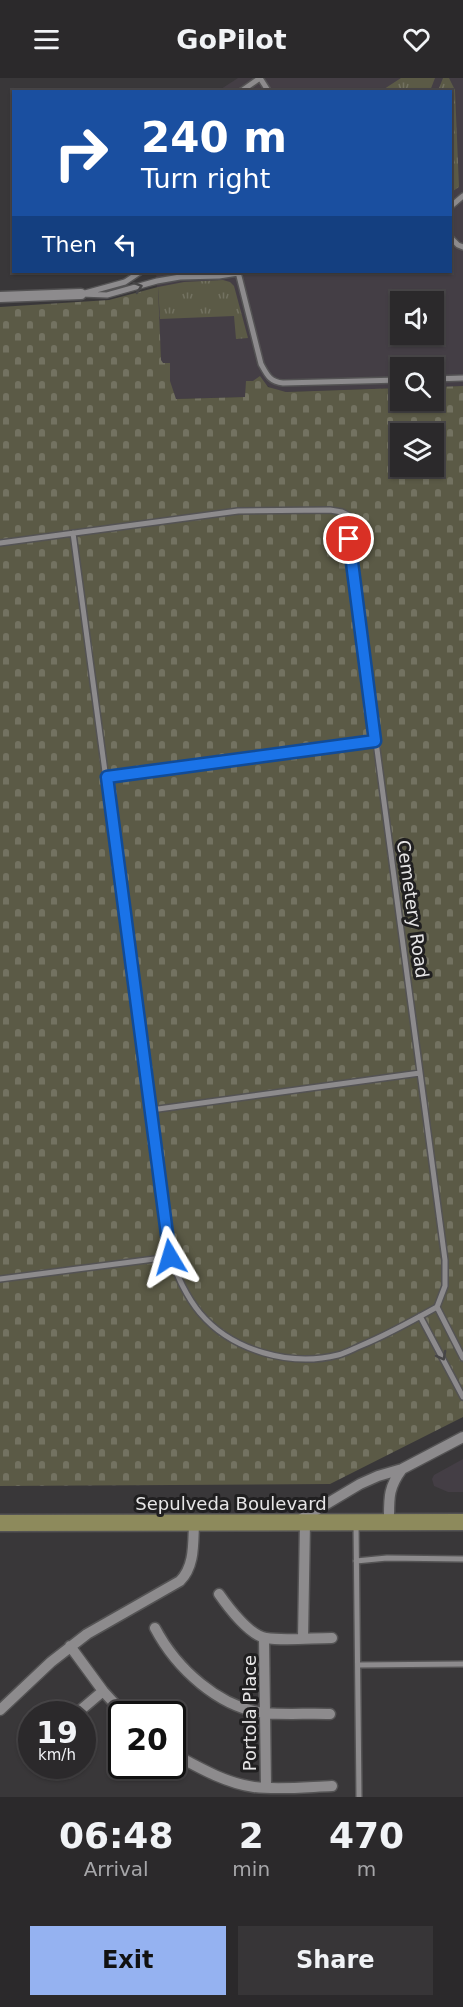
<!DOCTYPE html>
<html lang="en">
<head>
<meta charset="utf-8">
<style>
	:root { --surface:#2b292b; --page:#373537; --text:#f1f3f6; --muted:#a6a6a9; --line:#474547; --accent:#95b2f1 }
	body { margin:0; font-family:"DejaVu Sans",sans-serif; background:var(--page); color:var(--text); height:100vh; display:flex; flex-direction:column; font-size:22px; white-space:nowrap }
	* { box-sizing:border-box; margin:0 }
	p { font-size:20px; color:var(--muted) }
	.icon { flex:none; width:33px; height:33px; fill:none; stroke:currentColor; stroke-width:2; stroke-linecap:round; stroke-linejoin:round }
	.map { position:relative; height:1719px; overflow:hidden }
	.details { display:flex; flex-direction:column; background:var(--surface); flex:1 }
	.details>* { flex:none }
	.top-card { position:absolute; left:12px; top:12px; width:440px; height:183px; border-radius:0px; box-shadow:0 2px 4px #0004,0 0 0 2px var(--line); background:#1a4fa0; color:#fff; overflow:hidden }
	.buttons { position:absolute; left:390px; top:213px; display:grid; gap:12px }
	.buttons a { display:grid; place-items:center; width:54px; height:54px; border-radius:0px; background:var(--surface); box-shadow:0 2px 4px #0004,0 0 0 2px var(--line); font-size:30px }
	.speed { position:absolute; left:18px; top:1623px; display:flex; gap:12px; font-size:30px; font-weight:700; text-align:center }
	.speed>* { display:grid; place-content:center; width:78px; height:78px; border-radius:50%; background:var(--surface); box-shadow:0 2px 4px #0004,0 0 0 2px var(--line); line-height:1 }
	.speed small { font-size:15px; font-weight:400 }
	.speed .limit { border:3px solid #111; border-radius:9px; background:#fff; color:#111 }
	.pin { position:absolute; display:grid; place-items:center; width:51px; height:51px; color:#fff; margin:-26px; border:3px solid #fff; border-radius:50%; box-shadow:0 2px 6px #0007 }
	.me { position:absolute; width:66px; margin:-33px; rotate:353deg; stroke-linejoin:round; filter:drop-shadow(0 0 4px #0008) }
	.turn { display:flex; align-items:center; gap:21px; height:126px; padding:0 30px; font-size:27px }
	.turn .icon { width:78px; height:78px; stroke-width:2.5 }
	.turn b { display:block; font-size:42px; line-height:51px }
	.then { display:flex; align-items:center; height:57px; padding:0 30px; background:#0003; gap:12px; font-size:22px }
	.eta { display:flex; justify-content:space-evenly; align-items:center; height:102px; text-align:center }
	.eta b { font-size:36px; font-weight:600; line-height:42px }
	.cta { display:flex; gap:12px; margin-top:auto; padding:12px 30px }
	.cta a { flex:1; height:69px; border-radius:0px; background:var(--accent); color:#111; font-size:24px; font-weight:600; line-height:69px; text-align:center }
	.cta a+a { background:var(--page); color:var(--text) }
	header { display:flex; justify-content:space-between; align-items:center; height:78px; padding:0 30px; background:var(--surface); font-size:27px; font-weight:600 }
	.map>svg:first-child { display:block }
	.built { fill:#443e45; fill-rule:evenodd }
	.grass { fill:url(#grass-tufts) }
	.cemetery { fill:url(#cemetery-stones); fill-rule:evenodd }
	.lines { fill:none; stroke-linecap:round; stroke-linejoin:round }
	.lane-casing { stroke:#545354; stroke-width:8 }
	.street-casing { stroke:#545354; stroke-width:13 }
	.primary-casing { stroke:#545354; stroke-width:19 }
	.lane { stroke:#8d8b8d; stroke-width:5 }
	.street { stroke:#8d8b8d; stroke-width:10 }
	.primary { stroke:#8d8a5c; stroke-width:16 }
	.oneway { stroke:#464546 }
	.route-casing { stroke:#114b97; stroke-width:15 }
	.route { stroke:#1a73e8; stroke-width:10 }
	.labels { text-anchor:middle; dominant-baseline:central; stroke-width:6; stroke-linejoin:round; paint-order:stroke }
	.street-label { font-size:18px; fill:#e7e6e7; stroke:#201f20 }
</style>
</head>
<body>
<header><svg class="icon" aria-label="menu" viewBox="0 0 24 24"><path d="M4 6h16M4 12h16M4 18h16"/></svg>GoPilot<svg class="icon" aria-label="heart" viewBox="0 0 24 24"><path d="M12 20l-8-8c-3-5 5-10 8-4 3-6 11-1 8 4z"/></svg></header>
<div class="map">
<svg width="463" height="1719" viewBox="0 0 463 1719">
	<defs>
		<pattern id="grass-tufts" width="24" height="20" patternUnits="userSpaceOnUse" patternTransform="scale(1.5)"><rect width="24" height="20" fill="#5b5a46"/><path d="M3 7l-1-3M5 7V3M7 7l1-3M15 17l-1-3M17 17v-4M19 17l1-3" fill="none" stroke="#737261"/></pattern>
		<pattern id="cemetery-stones" width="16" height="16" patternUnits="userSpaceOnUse" patternTransform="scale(1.5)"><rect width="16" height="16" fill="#5b5a46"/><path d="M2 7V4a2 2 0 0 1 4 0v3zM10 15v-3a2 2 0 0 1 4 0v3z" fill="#737261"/></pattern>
	</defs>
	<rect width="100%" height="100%" fill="#393739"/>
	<path class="built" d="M238,0H463V308L434,309V290H400V310L286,314L272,311L265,306L246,319L176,321L161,283L156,194H450V14L218,13ZM400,224H434V256H400Z
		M463,1381V1414H448L434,1408L432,1401L434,1397Z"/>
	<path class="grass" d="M401,0H435L430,13H381Z
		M443,0H449L455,12L459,109L450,115V14L438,13Z
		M223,202L230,204L234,208L248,260L236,261L234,238L160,241L158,209L184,204Z"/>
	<path class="cemetery" d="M158,209L161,282L163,285H170V303L176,321L245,319L246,303H253L260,298L268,309L286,314L400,310V322H434V309L463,308V1339L330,1406L0,1408V229L109,222ZM400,356H434V388H400Z"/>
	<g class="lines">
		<g class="lane-casing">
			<path id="lane" d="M260,0L269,14
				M240,14L260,0
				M450,129L463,118
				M450,159L458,167L463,169
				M238,194L261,286C267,297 270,304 283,305L400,302
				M85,215L125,204L140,194
				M81,216L107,217L157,203L180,199L219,198L238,195
				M434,301L463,300
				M73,455L170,1179
				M0,465L238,433L330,432L342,434L348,437L349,461L445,1182V1208L437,1229C412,1243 387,1257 360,1268C353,1271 346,1275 338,1277C291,1289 232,1273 200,1235C186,1218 178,1199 170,1179L0,1201
				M107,699L375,663
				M151,1032L420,995
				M437,1229L463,1280
				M420,1238L463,1319
				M356,1446L359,1719
				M356,1483L387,1480L463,1481
				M358,1587L463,1586"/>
		</g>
		<g class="street-casing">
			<path id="street" d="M0,219L81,216
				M298,1443L360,1406L378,1398L402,1391L463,1359
				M389,1443C389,1420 388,1410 402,1391
				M219,1516C228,1529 250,1558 266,1560C283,1563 313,1560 332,1560
				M155,1550C176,1590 219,1630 265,1635C287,1637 309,1635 330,1636
				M264,1560L266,1709
				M303,1560L305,1444
				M70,1568L103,1613L124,1636
				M0,1632L51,1584L87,1556L180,1503C195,1488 193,1465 194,1445
				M76,1636L103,1613
				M172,1675C198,1689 225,1705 254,1709C279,1712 307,1709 332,1708"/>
		</g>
		<g class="primary-casing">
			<path id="primary" d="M0,1445L463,1444"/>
		</g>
		<use href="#lane" class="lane"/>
		<use href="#street" class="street"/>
		<use href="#primary" class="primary"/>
	</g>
	<defs><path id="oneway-chevron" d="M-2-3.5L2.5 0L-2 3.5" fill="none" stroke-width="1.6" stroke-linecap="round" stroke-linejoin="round" transform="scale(1.5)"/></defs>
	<g class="oneway">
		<use href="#oneway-chevron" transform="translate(138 209) rotate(-18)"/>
		<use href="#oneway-chevron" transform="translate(442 1278) rotate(62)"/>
	</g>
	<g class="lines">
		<g class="route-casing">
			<path id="route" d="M170,1179L107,699L375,663L349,461"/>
		</g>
		<use href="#route" class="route"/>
	</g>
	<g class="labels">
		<g class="street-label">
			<text transform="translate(413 831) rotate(82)">Cemetery Road</text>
			<text x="231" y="1425">Sepulveda Boulevard</text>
			<text transform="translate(249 1635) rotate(-90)">Portola Place</text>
		</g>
	</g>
</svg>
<div class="buttons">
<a><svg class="icon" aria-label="sound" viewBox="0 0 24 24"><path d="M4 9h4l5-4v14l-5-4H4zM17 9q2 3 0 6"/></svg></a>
<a><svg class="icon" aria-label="search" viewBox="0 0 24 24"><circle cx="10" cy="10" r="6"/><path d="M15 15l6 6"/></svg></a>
<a><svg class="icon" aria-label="layers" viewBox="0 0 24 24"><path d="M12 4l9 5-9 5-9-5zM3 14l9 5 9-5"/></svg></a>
</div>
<div class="speed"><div>19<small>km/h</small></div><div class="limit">20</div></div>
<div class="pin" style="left:349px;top:461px;background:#d93025"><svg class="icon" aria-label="arrive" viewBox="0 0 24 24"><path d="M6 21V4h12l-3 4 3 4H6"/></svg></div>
<svg class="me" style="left:170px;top:1179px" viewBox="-20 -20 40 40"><path d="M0-17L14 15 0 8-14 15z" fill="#1a73e8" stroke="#fff" stroke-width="4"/></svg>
<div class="top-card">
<div class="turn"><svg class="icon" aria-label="right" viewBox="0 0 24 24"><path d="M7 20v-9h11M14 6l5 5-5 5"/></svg><div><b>240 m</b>Turn right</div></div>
<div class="then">Then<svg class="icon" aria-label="left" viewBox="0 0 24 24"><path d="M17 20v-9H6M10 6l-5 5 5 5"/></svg></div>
</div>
</div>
<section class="details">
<div class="eta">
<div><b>06:48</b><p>Arrival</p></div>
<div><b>2</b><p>min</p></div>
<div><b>470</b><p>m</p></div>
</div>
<div class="cta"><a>Exit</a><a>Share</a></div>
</section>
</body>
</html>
